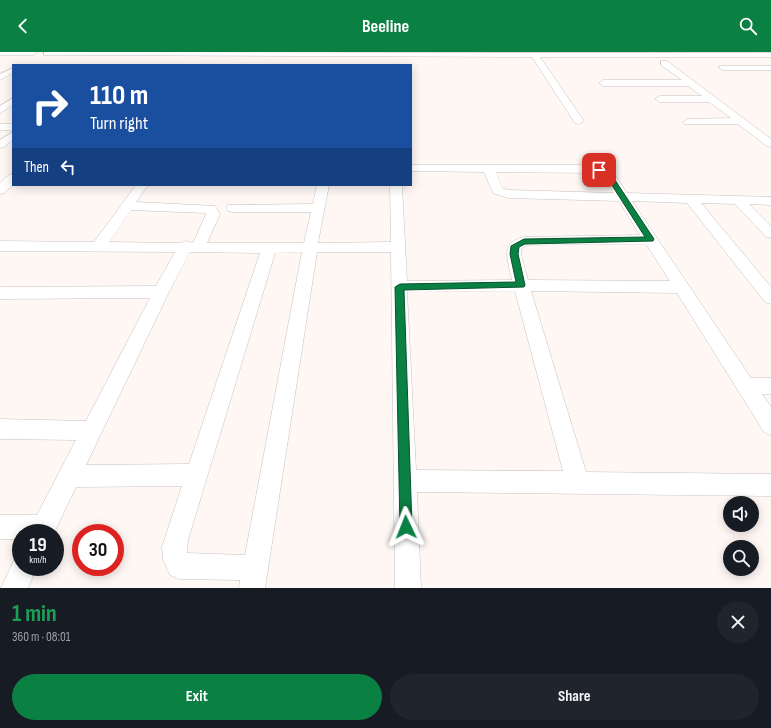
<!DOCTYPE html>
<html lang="en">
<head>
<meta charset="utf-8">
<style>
	:root { --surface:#171b24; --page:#20242c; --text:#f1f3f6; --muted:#9ea1a6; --accent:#0b8043 }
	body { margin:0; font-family:"Sofia Sans Condensed",sans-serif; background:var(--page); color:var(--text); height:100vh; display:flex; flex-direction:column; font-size:15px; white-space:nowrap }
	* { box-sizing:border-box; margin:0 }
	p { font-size:13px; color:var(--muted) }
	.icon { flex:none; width:22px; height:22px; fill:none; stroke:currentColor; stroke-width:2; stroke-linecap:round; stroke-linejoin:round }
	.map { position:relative; height:536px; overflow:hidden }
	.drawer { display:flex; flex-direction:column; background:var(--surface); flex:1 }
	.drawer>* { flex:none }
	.banner { position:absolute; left:12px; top:12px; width:400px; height:122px; border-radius:0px; box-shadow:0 2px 10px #0003; background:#1a4fa0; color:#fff; overflow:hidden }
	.fabs { position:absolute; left:723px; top:444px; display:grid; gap:8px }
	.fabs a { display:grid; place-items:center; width:36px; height:36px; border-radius:50%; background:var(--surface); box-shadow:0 2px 10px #0003; font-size:20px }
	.speed { position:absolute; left:12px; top:472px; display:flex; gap:8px; font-size:20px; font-weight:700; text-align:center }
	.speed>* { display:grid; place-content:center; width:52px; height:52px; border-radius:50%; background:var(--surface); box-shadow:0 2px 10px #0003; line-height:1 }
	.speed small { font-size:10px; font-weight:400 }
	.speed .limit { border:6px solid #d22; background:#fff; color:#111 }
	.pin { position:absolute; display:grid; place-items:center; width:34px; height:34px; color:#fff; margin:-17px; border-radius:8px; box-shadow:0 2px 6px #0006 }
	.me { position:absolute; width:44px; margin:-22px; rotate:358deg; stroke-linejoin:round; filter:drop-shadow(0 0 3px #0008) }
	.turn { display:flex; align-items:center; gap:14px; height:84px; padding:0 12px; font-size:18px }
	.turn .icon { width:52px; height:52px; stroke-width:2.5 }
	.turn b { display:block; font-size:28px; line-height:34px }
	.then { display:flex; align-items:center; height:38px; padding:0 12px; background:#0003; gap:8px; font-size:15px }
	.round { display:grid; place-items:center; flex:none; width:42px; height:42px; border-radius:21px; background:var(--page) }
	.overview { display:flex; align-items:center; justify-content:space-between; height:68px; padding:0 12px }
	h1 { font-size:24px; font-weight:700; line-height:30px; color:#1e9e55 }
	.primary-button { display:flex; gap:8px; margin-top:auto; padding:8px 12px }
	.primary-button a { flex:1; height:46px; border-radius:24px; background:var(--accent); color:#fff; font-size:16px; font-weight:700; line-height:46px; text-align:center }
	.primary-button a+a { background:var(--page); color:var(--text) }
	header { display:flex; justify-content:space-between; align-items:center; height:52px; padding:0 12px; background:var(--accent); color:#fff; font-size:18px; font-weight:700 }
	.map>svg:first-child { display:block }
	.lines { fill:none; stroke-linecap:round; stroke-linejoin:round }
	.minor-casing { stroke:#c8c2bf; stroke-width:1 }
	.minor { fill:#fff; fill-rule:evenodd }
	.route { fill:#0b8043; stroke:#07532c }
</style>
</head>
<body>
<header><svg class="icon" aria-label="back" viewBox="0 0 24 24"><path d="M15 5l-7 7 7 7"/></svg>Beeline<svg class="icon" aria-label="search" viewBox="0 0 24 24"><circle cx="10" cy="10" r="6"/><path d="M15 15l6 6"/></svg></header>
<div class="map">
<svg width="771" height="536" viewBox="0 0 771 536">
	<rect width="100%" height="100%" fill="#fef7f4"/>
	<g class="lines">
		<g class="minor-casing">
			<path id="minor" d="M0,0H36L37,1L33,3H0Z
				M44,0L771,1V5H540L584,69L579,72L575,71L532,5L47,3H44Z
				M661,9H667L771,87V95L767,94L738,72H684L683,70L688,67L731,66L709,50H660L655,47L660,44H702L688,34H603L599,31L603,28H682L661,13Z
				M720,14H771V18H723L719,16Z
				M13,16V21L0,28V22Z
				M13,46V53L0,61V54Z
				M0,72H13V78H0Z
				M13,80V88L4,95L0,96V88Z
				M411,113H592C616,119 614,122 627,141L771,145V153L749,152L771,174V186L766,185L735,152L701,151L771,235V252L765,250L687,151L632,149L751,326H771V342H762L771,355V383L764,380L677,241L531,239L586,420L771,422V444L417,440L421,536H395L391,200H317L265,536H239L240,528L179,527L170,523L163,508L162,495L182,434L76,435L54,481H21V487H0V463H37L76,388L0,387V367L86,369L150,246L0,247V235L156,234L175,200L0,199V189L94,190L136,133H148L136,150L215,154L220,162L207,191H304L311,160H233L228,159L226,156L228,153L313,152L317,133H329L318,191L391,190L390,133H402L407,229L512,228C508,208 499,191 524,185L640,183L619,149L508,146L493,141L484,120L411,119ZM496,120L592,121C606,124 607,130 614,141L509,138L502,136ZM131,158L206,161V162L193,191L186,189L181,191L109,190ZM646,192L670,229L528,228L521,202L522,196L527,193ZM190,200L260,201L189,412L86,413L169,240ZM302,200L245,503L187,501L188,488L275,201ZM515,239L563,419L416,418L407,240Z
				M13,122V133L4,141L0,142V131L9,123Z
				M21,503V515H37L28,536H1L15,506Z"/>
		</g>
		<use href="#minor" class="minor"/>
	</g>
	<path class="route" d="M599,116L611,122L654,187L653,189L525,192L519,195L518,202L525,233L524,235L404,238L412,475L411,479L406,481L401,479L400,475L395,235L400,232L516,230L510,202L511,194L524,187L645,185L606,124L595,118Z"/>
</svg>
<div class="fabs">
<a><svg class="icon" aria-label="sound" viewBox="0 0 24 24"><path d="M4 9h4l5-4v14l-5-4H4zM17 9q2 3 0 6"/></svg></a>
<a><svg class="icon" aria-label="search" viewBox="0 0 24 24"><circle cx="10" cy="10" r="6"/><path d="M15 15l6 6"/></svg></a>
</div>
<div class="speed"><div>19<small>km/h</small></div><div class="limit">30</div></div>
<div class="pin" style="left:599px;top:118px;background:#d93025"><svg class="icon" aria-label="arrive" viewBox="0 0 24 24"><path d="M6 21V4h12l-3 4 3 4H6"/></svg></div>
<svg class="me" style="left:406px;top:475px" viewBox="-20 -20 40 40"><path d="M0-17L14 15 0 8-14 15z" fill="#0b8043" stroke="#fff" stroke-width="4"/></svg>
<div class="banner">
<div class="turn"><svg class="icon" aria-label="right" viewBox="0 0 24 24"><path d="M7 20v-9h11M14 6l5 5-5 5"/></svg><div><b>110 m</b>Turn right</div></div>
<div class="then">Then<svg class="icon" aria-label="left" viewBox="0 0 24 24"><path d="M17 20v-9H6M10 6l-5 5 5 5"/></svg></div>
</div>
</div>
<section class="drawer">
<div class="overview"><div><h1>1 min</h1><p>360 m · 08:01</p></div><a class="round"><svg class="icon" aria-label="close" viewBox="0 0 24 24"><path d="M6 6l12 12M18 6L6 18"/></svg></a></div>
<div class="primary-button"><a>Exit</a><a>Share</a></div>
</section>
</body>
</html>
